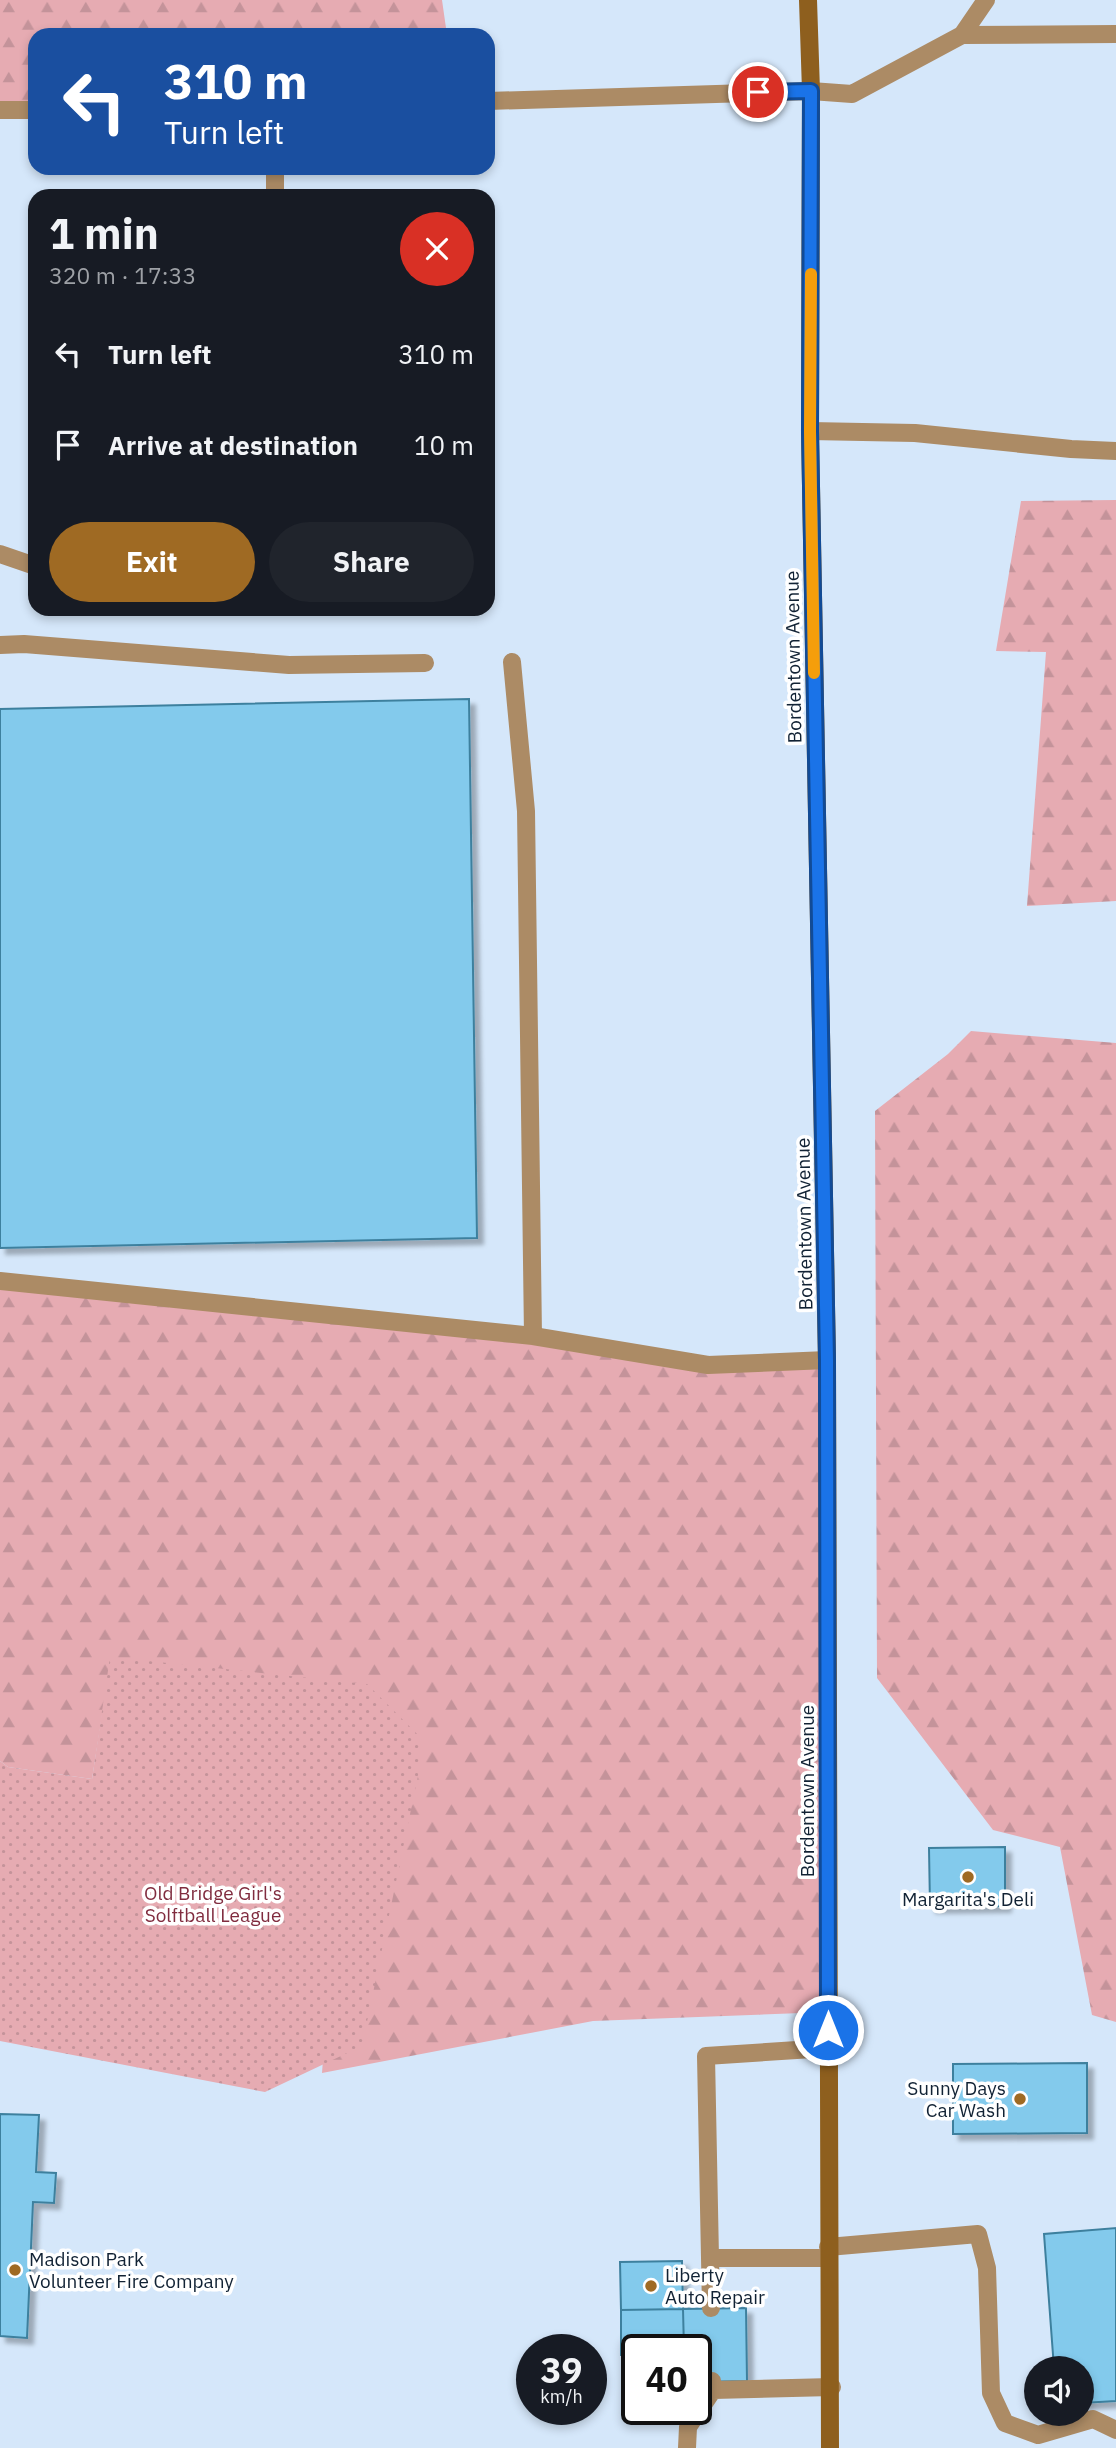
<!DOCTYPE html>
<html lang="en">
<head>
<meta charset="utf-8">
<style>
	:root { --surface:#171b24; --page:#20242c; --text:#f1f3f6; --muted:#9ea1a6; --accent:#9f6a23 }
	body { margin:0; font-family:"IBM Plex Sans",sans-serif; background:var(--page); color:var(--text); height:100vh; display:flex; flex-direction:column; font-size:26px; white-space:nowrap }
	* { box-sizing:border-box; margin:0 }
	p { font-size:23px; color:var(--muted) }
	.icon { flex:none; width:38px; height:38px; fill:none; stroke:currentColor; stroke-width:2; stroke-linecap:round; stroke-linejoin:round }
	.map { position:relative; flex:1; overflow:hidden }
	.details { position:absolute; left:28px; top:189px; width:467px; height:427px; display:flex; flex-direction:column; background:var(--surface); border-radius:21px; box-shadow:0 4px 10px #0003 }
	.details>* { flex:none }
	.guide { position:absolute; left:28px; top:28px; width:467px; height:147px; border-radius:21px; box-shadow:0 4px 10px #0003; background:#1a4fa0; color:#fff; overflow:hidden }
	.controls { position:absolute; left:1024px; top:2356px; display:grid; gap:14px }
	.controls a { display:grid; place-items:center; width:70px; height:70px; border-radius:50%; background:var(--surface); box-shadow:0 4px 10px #0003; font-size:35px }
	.speed { position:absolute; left:516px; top:2334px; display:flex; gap:14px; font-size:35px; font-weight:700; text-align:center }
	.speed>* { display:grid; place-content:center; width:91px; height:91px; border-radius:50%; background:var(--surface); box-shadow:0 4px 10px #0003; line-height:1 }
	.speed small { font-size:18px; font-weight:400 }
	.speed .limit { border:4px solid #111; border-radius:10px; background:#fff; color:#111 }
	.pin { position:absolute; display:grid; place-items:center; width:60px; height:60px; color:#fff; margin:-30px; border:4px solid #fff; border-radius:50%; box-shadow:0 2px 7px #0007 }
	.me { position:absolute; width:77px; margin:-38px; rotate:0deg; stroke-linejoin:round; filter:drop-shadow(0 0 5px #0008) }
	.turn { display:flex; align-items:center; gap:24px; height:147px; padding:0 21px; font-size:32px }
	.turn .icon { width:91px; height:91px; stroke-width:2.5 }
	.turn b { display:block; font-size:49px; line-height:60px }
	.round { display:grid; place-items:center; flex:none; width:74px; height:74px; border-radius:37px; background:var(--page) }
	.headline { display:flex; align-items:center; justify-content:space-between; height:119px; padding:0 21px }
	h1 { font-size:42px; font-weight:700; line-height:52px }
	.cta { display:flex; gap:14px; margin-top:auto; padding:14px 21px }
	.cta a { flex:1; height:80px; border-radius:42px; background:var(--accent); color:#fff; font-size:28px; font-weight:700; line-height:80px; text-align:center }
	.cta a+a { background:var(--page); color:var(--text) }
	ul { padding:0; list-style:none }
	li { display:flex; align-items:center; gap:21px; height:91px; padding:0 21px }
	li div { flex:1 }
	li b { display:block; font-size:26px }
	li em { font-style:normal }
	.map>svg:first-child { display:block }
	.forest { fill:url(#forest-firs) }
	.park { fill:url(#park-dots) }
	.building { fill:#83caec; stroke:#3e809e; stroke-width:2; filter:url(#shadow) }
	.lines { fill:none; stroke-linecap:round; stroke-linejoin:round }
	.lane { stroke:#ac8b65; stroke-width:18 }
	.secondary { stroke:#8e5f1e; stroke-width:18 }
	.route-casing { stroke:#114b97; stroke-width:18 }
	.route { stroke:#1a73e8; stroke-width:12 }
	.slow { stroke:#f59e0b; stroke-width:12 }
	.poi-dot { fill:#9f6a23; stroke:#fff; stroke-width:2.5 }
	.labels { text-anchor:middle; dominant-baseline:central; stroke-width:7; stroke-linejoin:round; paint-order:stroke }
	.street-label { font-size:19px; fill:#112234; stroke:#fff }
	.park-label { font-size:19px; fill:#802c3f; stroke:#fff }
	.poi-label { font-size:19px; fill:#112234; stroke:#fff; text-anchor:start }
</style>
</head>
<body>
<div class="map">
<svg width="1116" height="2448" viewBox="0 0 1116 2448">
	<defs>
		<pattern id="forest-firs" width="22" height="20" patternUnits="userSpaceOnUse" patternTransform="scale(1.75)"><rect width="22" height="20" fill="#e6abb2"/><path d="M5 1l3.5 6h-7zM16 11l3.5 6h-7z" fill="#c4939a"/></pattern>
		<pattern id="park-dots" width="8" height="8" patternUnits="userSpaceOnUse" patternTransform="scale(1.75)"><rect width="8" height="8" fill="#e6abb2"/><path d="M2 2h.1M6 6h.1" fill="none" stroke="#c4939a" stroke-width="1.8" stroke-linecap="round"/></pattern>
		<filter id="shadow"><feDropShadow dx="6" dy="6" stdDeviation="2" flood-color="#0004"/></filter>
	</defs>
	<rect width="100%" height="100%" fill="#d5e7fa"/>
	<path class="forest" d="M0,0H442L447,35H35V110H0Z
		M1116,500V901L1027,906L1046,652L996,651L1021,501Z
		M971,1031L1116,1043V2022L1092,2015L1060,1847L993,1830L877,1678L875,1111L948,1054Z
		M0,1281L708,1365L827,1360L828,2012L593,2021L322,2073L332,1935L111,1658L92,1779L8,1767L0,1761Z"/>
	<path class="park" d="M110,1657L367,1684L422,1739L420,1766L362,2046L265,2092L0,2041V1761L8,1767L92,1779Z"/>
	<path class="building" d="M469,699L477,1238L0,1248V709Z
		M1005,1847V1906L930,1907L929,1848Z
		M1087,2063V2133L953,2134V2064Z
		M0,2114L39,2115L36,2172L56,2173L54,2203L33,2202L27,2338L0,2336Z
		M1116,2228V2401L1082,2403V2368H1054L1044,2234Z
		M682,2261L683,2309L621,2310L620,2262Z
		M746,2308L747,2381L696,2382V2350H684L683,2309Z
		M683,2309L684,2350H637V2355H621V2310Z"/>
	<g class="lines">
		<path class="lane" d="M962,35L1116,34
			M488,101L811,91L852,94L962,35L986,0
			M0,110H35
			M275,168V196
			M810,431L915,433L1071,449L1116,451
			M0,554L35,566
			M0,645L24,644L289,665L425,663
			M512,662L526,811L533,1336
			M0,1281L533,1336L708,1365L827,1360
			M828,2247L978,2234L987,2268L991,2393L1005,2423L1038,2435L1093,2419L1116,2430
			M710,2258H829
			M711,2308L706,2056L828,2048
			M713,2390L832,2387
			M687,2448L688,2427L713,2390L712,2381"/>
		<path class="secondary" d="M808,0L811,91L810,431L827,1360L830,2448"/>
	</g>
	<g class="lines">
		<g class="route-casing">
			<path id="route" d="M758,92L811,91L810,431L827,1360L828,2030"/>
		</g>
		<use href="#route" class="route"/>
		<path class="slow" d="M811,274L810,431L814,673"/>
	</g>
	<g class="poi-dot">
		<circle cx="968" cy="1877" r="7"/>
		<circle cx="1020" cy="2099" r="7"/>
		<circle cx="15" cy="2270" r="7"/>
		<circle cx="651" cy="2286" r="7"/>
	</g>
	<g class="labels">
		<g class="street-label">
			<text transform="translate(793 657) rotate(-91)">Bordentown Avenue</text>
			<text transform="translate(804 1224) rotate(-91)">Bordentown Avenue</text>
			<text transform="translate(807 1791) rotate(-90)">Bordentown Avenue</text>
		</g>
		<g class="park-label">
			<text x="213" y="1893">Old Bridge Girl's<tspan x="213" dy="22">Solftball League</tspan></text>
		</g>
		<g class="poi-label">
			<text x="968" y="1899" text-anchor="middle">Margarita's Deli</text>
			<text x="1006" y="2088" text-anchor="end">Sunny Days<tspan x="1006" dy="22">Car Wash</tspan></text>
			<text x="29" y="2259">Madison Park<tspan x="29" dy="22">Volunteer Fire Company</tspan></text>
			<text x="665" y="2275">Liberty<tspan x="665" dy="22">Auto Repair</tspan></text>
		</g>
	</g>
</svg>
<div class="controls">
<a><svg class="icon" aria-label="sound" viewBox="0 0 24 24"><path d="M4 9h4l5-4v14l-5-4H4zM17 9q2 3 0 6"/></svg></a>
</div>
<div class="speed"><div>39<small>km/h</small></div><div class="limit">40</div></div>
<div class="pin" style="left:758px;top:92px;background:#d93025"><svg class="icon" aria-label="arrive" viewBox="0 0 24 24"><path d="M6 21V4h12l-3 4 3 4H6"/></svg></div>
<svg class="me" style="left:828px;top:2030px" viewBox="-20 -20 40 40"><circle r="17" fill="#1a73e8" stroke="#fff" stroke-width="3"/><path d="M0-11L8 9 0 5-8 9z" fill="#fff"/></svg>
<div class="guide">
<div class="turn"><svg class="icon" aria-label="left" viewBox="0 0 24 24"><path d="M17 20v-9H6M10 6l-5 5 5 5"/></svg><div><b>310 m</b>Turn left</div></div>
</div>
<section class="details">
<div class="headline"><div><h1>1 min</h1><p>320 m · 17:33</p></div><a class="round" style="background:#d93025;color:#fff"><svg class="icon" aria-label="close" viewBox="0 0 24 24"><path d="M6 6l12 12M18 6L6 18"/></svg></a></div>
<ul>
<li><svg class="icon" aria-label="left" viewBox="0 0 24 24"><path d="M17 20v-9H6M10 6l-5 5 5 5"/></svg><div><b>Turn left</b></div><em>310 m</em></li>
<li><svg class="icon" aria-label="arrive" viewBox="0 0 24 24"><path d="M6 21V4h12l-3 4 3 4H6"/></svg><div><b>Arrive at destination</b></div><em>10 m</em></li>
</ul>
<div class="cta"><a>Exit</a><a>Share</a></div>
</section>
</div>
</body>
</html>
